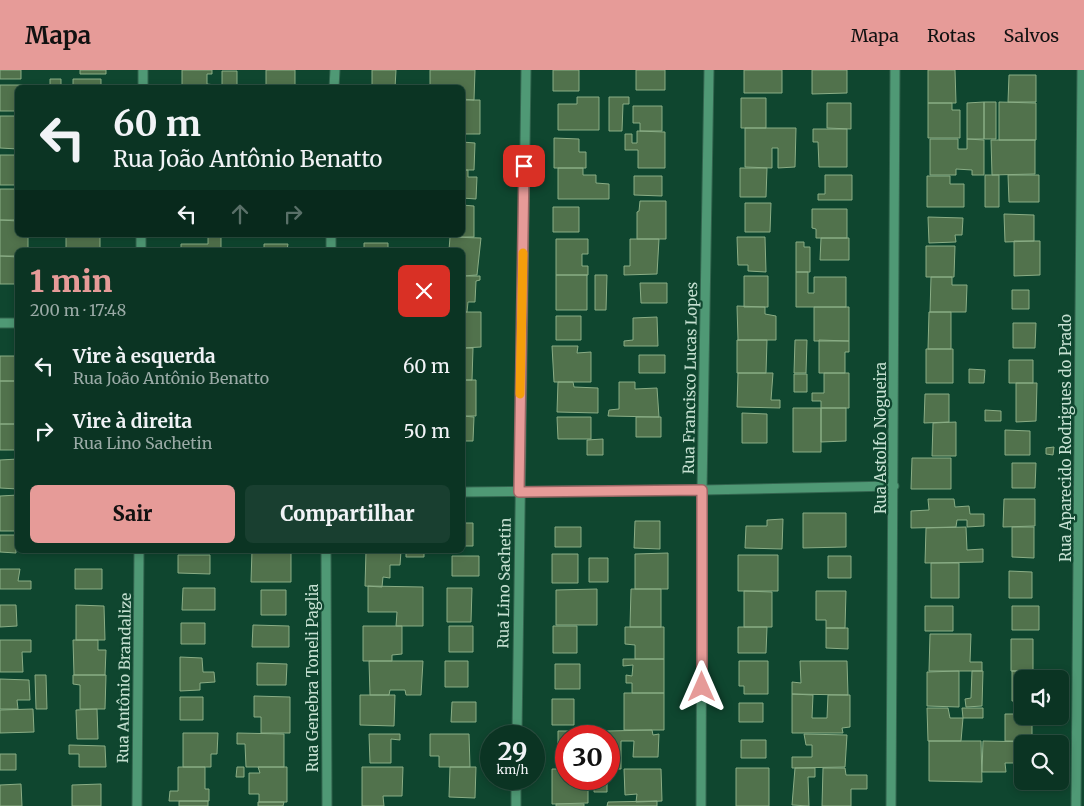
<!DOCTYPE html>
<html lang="pt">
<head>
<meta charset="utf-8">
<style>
	:root { --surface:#0b3423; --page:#193f30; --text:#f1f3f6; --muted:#9aaaa6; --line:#2b4f41; --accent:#e69b98 }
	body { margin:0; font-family:Merriweather,serif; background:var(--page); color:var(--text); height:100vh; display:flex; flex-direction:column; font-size:19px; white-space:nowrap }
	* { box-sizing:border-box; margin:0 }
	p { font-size:16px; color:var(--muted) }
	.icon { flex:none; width:28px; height:28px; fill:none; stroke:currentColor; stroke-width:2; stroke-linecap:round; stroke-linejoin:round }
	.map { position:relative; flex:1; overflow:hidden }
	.panel { position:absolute; left:15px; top:178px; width:450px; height:305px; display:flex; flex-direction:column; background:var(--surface); border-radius:8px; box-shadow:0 2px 8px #0003,0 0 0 1px var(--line) }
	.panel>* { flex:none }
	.guide { position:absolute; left:15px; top:15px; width:450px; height:152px; border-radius:8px; box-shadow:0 2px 8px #0003,0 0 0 1px var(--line); background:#0b3423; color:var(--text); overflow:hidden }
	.buttons { position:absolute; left:1014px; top:600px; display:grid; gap:10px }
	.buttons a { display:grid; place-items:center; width:55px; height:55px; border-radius:8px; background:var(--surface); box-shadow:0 2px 8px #0003,0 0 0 1px var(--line); font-size:25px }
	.speed { position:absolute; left:480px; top:655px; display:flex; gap:10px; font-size:25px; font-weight:700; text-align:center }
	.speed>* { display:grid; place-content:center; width:65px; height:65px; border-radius:50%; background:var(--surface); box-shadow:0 2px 8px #0003,0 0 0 1px var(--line); line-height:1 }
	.speed small { font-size:12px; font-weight:400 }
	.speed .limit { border:8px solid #d22; background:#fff; color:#111 }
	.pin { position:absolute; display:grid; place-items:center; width:42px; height:42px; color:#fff; margin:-21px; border-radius:10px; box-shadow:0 2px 8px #0006 }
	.me { position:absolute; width:55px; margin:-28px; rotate:0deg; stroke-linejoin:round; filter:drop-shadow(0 0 4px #0008) }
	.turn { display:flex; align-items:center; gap:18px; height:105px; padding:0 15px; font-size:22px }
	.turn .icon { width:65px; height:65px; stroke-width:2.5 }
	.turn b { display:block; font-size:35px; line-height:42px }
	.lanes { display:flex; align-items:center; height:48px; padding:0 15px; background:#0003; justify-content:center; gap:25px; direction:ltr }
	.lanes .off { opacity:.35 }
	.round { display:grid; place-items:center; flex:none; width:52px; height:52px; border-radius:8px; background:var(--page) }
	.overview { display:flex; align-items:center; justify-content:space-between; height:85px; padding:0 15px }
	h1 { font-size:30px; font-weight:800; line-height:38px; color:var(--accent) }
	.button { display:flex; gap:10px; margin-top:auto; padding:10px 15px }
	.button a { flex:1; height:58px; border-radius:8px; background:var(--accent); color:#111; font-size:20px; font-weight:800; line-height:58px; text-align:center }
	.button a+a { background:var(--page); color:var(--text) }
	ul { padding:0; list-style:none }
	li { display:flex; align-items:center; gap:15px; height:65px; padding:0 15px }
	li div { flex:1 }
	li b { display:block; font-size:19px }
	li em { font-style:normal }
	header { display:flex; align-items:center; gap:30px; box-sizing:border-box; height:70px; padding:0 25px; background:var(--accent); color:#111 }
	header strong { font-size:24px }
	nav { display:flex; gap:28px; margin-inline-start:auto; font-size:18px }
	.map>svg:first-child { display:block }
	.building { fill:#51724c; stroke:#8aad85 }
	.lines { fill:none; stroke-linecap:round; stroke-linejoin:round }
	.minor-casing { stroke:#33654f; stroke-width:11 }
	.minor { stroke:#4f9975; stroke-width:9 }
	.route-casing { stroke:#966563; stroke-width:12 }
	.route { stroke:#e69b98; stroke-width:9 }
	.slow { stroke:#f59e0b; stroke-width:9 }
	.labels { text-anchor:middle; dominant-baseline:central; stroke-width:4.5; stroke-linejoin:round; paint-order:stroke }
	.street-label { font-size:15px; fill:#c5e0d1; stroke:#0f462f }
</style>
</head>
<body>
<header>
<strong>Mapa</strong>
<nav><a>Mapa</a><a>Rotas</a><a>Salvos</a></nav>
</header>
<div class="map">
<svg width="1084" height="736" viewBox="0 0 1084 736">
	<rect width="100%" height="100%" fill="#0f462f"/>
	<path class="building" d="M0,0H21V9H0Z
		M80,0H106V4H80Z
		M182,0H212V4H207V14L215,15L216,18H182Z
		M266,0H295V18H266Z
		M372,0H396L395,18H372Z
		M430,0H475L474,30L462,29V18H430Z
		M553,0H579V21H553Z
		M636,0H665V20H636Z
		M744,0H782V23H744Z
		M812,0H847V23L812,24Z
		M928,0H955L956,33H928Z
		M222,1H237V18H222Z
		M1009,5H1036V32H1008Z
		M50,9H61V18H50Z
		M73,9H101V18H66V16H73Z
		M0,15H23V18H18V41H0Z
		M577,27H599V60H558V34H577Z
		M609,27H629V34H623L622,61H609Z
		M741,28H766V58H741Z
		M462,30H480V64H462Z
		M984,32H996V69H984Z
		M984,32V69H967V33Z
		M999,32L1036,33V70H999Z
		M827,33H851V59L827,58Z
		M928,33H952V40H960V68H928Z
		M633,36H662V61H640V53H633Z
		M0,46H18V79L0,78Z
		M745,58H796L795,97L778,98V78H772V98L745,97Z
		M813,59H847V97H819L818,72H813Z
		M637,61L665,62V98H638V80H625V64H632V73H637Z
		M554,68L579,69V82H586V98H554Z
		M930,69H958V79H967V69L984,70V105H972V100L956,99V105H930Z
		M991,70H1035V104L992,105Z
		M462,72L475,73L474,100H462Z
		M0,85H18V115H0Z
		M558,98H583V105H596V113L609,114V129H558Z
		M740,98H767L766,127H740Z
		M462,100H468V107H477L476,129L462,128Z
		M825,105H852V130H818V124H825Z
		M985,105H999V137H985Z
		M1008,105H1039V132H1009Z
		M634,106H662V126L634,125Z
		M927,106H950V114H964V137H927Z
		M0,119H18V150H0Z
		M640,131H666V169H637V142L639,141Z
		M745,133H771L770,162H745Z
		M462,135L474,136V167H448V165H462Z
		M553,137H579V162H553Z
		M812,139H847V168H816V159L812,158Z
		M1004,144L1034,145V171L1005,172Z
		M928,147L963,148L962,165H955L956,172L929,173Z
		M0,150L18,151V165H28V180H18V186H0Z
		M66,165H100V180H66Z
		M256,165H292V166L256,167Z
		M208,166L221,167V180H181V174H208Z
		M450,167L481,168L477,205L462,206V180H449Z
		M737,167H765L766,202L748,201V195H738Z
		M821,168H849V190H820Z
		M556,169H588V184H582V196H588V205H556Z
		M630,169H659L657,204L624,205V196H630Z
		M1014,171H1040V205L1014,206Z
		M796,172H804V177H810V202H796Z
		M364,173H388V180H364Z
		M264,174H288L287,180H264Z
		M926,176H955L954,207H926Z
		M0,186L18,187V214H0Z
		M796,202H808V223H814V207H846V237H796Z
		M556,205H587V240H556Z
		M595,205H607L606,240H595Z
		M462,206H480V210L476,211L475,232H468L467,242H462Z
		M744,206H768V237H744Z
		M931,207H952V215H967L966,242H930Z
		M640,213H667V233H641Z
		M1012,220H1029V239H1012Z
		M737,236L765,237V244L776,246V270H738Z
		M814,237H849V271H814Z
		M462,242H481V277L462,278Z
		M929,242H951V279H928Z
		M556,246H581V270H556Z
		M657,247L658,276H624V271L633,270V248Z
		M1013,253H1036L1035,278H1013Z
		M737,270H767L766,303H737Z
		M795,270H807L806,303H794Z
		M819,270L849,271V282H845V303H819Z
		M552,276H578L577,283L591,282V312H554Z
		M462,278H473L472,310H462Z
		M926,279H953V313H926Z
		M639,285H665V303H639Z
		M0,286H18V311H0Z
		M1009,290H1033V313H1009Z
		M969,299L985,300L984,313H969Z
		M738,303H773L771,330H780V338L737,337Z
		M824,303H849V338H821V331H812V323H824Z
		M794,304H807V322H794Z
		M462,310H476V346H462Z
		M0,311H18V354H0Z
		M558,312H573L574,317L598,318V343L557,342Z
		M619,312H635V319L657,318L659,347L608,346L609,340L619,339Z
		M1016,313H1037L1036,351L1016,352Z
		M925,324H949V352L924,353Z
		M793,338H821V382H793Z
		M821,338H846V371L821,372Z
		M985,340L1001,341V351H985Z
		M742,343L767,344V373H742Z
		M462,346L474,347L473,371H462Z
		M557,347H591V369H558Z
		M636,347H661V367H636Z
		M956,352V386H932L933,353Z
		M0,354H18V380H0Z
		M1005,360L1030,361V385H1005Z
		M603,369V385H587V370Z
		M1054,377L1053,385L1046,384V378Z
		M912,388H951V419H911Z
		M18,389V419L0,418V390Z
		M1012,393H1036L1035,418H1012Z
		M18,425V461H0V426Z
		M928,429H954L955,437L969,436L970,444H984V456L967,457V450H957L956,457L911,458V441L929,440Z
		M1004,429H1035V456L1003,457Z
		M803,443H846V477L803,478Z
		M783,449L782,479L745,478L746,456H767V450Z
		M635,451H660V479L634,478Z
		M462,453H473V476H462Z
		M555,457H581V477H555Z
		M966,457L967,480L983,479V492L925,493L926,458Z
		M1012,457H1034V488L1012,487Z
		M0,465H16V483L0,482Z
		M79,480H104V482H79Z
		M252,480H291V512H251Z
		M360,480H424V481H360Z
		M366,481H401L400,495H390V508L383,507L382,517L365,516Z
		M406,482H424V487H406Z
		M668,483V519H635V484Z
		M552,484H578V513H552Z
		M178,485H210V504L178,503Z
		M738,485H778V521H738Z
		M452,486H479V506H452Z
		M828,486H851V508H828Z
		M589,488H608V512H589Z
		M931,493H959V528H931Z
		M0,499H20L18,511H31V519H0Z
		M75,499H102V519H75Z
		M1009,501L1032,502V528H1009Z
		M368,516L423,517V556H396L397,542H368Z
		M183,518H215V540H182Z
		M447,518H472L471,552H447Z
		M597,519V555H556V520Z
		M631,519H661V557H630Z
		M261,520H286V545H261Z
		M744,521L772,522V557H744Z
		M816,521H846L845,558H826V550H816Z
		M0,535H16L17,556L0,557Z
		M76,535L104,536L105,570H76Z
		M925,536H953V561H925Z
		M1012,536H1039V560H1012Z
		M181,553H205V574H181Z
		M253,555L289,556V577H252Z
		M363,556H402V584L392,585V591H363Z
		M449,556H473V582H449Z
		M553,556H577V583H553Z
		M625,557H664V589H635V575L625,574Z
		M738,557H767L766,583H738Z
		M826,558H848V579L826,578Z
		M930,564H971L970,592H982V601H929Z
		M1011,569H1033V601H1011Z
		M0,570H31V582H22L23,602H0Z
		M73,570H98V580H106L105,605H74Z
		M180,587L202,588L203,602H214L215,612L200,613V620L180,621Z
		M623,589H664V623H632V613H626V605L632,606L633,595L623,596Z
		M369,591H423L421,625H406L405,620H390L389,625H370Z
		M445,591H468V617H445Z
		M739,591H768V624H744V616H739Z
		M800,591H847L848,625L792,624V612L801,613Z
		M257,593L287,594L286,615H257Z
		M555,594H580V619H555Z
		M959,601V637L927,636V602Z
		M972,601H983L982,636L966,637L965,629L971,628Z
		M1012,601H1047V609H1022V631H1012Z
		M35,605H46L47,639H36Z
		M73,605H106L105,639H80V615L73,614Z
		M0,609L29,610L30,630H17L18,639H0Z
		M624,623H664V660H624Z
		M792,624L813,625L812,648H827L828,625H850V657L842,658L843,663H792Z
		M360,625H395L394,656L360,655Z
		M254,626L290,627V663H261V647H254Z
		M180,627H203V650H180Z
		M552,629H574V655H552Z
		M452,632H476V652H451Z
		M739,633H763V652H739Z
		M927,638H948L950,648H963L961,671H928Z
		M962,638H983V648H963Z
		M33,639L34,662L0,663V640Z
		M97,639L98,669H77L76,640Z
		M1005,644H1022V646H1032V671H1005Z
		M652,660L653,665L659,664L658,687H633L634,671H621V699H609V666H607V661Z
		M558,661H582V666H566V691H558Z
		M183,663H218L217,684H211V697H183Z
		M237,663L284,664V697H246L245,674H237Z
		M369,664H400V670L391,669V693H370Z
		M430,664H469L470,697H439V686H430Z
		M804,664L847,665L845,697L792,698V687H812V675H806Z
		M741,670H766V688H741Z
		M929,671H981L982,712L929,711Z
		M983,671L1035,672V674H1022V693H1005L1006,702H982Z
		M69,675L105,676L106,697H79V684H69Z
		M0,684H16V700H0Z
		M178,697H205V719H209V731H169L170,721H178Z
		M237,697H244V707H236Z
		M258,697H287V732H259V724H249V703H260Z
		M362,697H403L402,726H383L384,736H362Z
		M450,697H476L475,728L449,727Z
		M736,698H769V736H736Z
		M795,698H815V707H808L809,736L792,735Z
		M823,698H845L846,705H867V719H851V736H822Z
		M552,699H566V709H588V733L552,734Z
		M624,699H661L662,731L636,732L637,724L625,725Z
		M594,709H607V722H594Z
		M21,714L22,736H0V715Z
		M101,714V736H72V715Z
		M179,731H208V736H179Z
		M657,731V736H607L608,732Z
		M258,732H284L283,736H258Z
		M556,734H584V736H556Z"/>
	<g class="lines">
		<g class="minor-casing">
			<path id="minor" d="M143,18V0
				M334,18L335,0
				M141,180V165
				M331,180V165
				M0,253H18
				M462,422L702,420L894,416
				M326,480L327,736
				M517,666L526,0
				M137,736L139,480
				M516,736V709
				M701,736L702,420L709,0
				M891,736L895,0
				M1076,736L1082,0"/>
		</g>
		<use href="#minor" class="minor"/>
	</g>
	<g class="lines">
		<g class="route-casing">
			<path id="route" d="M524,96L519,422L702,420V617"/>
		</g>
		<use href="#route" class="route"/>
		<path class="slow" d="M520,324L523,183"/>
	</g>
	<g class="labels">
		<g class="street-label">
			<text transform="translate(690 308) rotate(-89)">Rua Francisco Lucas Lopes</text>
			<text transform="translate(880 368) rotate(-90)">Rua Astolfo Nogueira</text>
			<text transform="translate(1065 368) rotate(-90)">Rua Aparecido Rodrigues do Prado</text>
			<text transform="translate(504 513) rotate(-89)">Rua Lino Sachetin</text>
			<text transform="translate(124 608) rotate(-89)">Rua Antônio Brandalize</text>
			<text transform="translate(312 608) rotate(-90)">Rua Genebra Toneli Paglia</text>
		</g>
	</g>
</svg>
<div class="buttons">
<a><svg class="icon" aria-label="sound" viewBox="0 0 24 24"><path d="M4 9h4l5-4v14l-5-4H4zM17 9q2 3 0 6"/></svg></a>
<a><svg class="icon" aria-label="search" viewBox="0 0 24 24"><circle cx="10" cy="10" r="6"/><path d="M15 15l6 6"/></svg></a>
</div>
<div class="speed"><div>29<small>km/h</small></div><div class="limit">30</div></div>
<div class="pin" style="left:524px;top:96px;background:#d93025"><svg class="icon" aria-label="arrive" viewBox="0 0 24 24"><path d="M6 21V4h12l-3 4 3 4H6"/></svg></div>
<svg class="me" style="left:702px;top:617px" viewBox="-20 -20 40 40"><path d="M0-17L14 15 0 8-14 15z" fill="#e69b98" stroke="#fff" stroke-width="4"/></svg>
<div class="guide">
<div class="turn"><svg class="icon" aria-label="left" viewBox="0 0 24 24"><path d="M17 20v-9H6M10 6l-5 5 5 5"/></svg><div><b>60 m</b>Rua João Antônio Benatto</div></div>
<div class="lanes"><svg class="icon" aria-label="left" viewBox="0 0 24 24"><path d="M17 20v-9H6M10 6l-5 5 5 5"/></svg><svg class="icon off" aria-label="ahead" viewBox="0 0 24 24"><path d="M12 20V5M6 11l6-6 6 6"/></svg><svg class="icon off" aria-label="right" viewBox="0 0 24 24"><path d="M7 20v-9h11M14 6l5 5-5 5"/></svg></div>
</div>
<section class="panel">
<div class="overview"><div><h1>1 min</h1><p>200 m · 17:48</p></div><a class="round" style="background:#d93025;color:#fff"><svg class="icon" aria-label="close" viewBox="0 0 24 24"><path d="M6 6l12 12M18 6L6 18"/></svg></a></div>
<ul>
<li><svg class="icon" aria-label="left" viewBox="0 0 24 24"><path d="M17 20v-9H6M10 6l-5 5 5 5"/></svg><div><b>Vire à esquerda</b><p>Rua João Antônio Benatto</p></div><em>60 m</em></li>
<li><svg class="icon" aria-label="right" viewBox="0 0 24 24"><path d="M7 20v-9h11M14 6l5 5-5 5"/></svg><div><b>Vire à direita</b><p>Rua Lino Sachetin</p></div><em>50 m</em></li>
</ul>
<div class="button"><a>Sair</a><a>Compartilhar</a></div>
</section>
</div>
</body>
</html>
